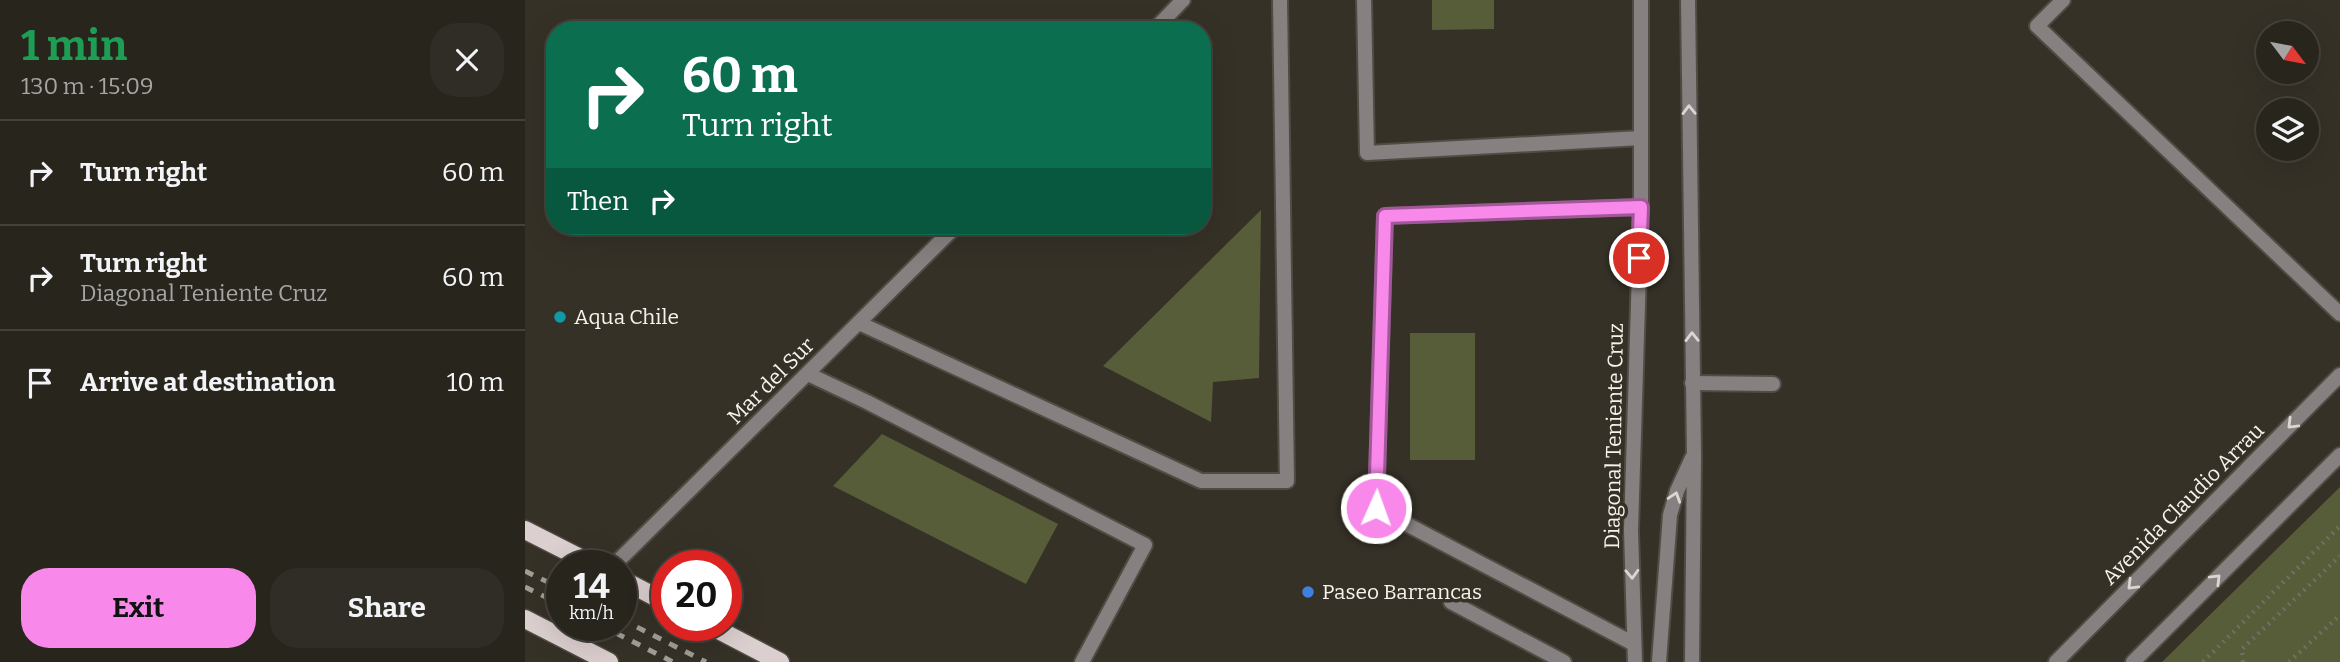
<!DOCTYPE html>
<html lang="en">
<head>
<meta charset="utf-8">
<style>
	:root { --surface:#28251d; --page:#302d26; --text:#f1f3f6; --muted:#a5a5a4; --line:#44423b; --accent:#f888ea }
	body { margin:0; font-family:Bitter,serif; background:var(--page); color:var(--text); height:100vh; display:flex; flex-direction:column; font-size:26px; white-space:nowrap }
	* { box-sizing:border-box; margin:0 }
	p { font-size:23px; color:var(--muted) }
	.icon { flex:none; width:38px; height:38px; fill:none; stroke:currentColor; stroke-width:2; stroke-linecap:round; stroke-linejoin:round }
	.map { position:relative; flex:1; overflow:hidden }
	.drawer { display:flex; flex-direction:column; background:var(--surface); width:525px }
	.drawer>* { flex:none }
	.top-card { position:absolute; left:21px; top:21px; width:665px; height:214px; border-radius:28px; box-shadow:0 7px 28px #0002,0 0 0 2px var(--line); background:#0b6e4f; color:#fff; overflow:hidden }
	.needle { width:46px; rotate:122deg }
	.buttons { position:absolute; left:1731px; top:21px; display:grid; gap:14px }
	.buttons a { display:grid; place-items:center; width:63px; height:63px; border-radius:50%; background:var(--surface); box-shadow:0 7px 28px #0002,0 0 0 2px var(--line); font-size:35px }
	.speed { position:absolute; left:21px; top:550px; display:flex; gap:14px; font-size:35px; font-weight:700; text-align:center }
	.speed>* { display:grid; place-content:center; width:91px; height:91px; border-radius:50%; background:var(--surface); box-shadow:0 7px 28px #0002,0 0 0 2px var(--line); line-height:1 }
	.speed small { font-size:18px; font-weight:400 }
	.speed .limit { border:10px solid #d22; background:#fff; color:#111 }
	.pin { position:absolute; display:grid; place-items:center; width:60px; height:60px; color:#fff; margin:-30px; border:4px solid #fff; border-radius:50%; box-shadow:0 2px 7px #0007 }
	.me { position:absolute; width:77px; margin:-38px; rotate:2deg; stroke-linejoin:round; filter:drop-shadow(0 0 5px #0008) }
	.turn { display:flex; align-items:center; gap:24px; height:147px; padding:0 21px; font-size:32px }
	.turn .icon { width:91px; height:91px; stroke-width:2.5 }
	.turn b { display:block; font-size:49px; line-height:60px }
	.then { display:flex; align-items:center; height:66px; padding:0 21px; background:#0003; gap:14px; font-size:26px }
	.round { display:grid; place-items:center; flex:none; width:74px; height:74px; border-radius:28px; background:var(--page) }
	.headline { display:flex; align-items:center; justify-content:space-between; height:119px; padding:0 21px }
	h1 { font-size:42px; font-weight:700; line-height:52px; color:#1e9e55 }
	.button { display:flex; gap:14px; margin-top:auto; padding:14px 21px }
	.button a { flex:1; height:80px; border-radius:28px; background:var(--accent); color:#111; font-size:28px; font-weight:700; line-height:80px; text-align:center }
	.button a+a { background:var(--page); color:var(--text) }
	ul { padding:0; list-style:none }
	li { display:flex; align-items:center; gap:21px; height:105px; padding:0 21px; border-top:2px solid var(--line) }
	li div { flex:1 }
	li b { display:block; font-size:26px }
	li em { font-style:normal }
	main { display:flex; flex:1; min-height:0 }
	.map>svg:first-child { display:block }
	.green { fill:#575d38 }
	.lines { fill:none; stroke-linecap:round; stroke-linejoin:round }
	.service-casing { stroke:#504c43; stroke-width:18 }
	.minor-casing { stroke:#504c43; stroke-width:18 }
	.tertiary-casing { stroke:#504c43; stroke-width:18 }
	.primary-casing { stroke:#504c43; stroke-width:21 }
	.path { stroke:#716e65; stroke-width:4.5; stroke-dasharray:2 5; stroke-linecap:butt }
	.service { stroke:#868080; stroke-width:14 }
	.minor { stroke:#868080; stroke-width:14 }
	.tertiary { stroke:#868080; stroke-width:14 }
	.primary { stroke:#dccfd0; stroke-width:18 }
	.rail { stroke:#a19d96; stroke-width:5; stroke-dasharray:9 9; stroke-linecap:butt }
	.oneway { stroke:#dad6d2 }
	.route-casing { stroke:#a15898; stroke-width:18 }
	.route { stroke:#f888ea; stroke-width:12 }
	.culture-dot { fill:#0f9aa8; stroke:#353127; stroke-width:2.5 }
	.shop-dot { fill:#3f7fe0; stroke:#353127; stroke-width:2.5 }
	.labels { text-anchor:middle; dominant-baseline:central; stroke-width:7; stroke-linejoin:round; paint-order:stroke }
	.poi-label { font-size:21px; fill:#f6f3ed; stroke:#353127; text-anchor:start }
	.street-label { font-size:21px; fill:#f6f3ed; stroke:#353127 }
</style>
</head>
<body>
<main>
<section class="drawer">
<div class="headline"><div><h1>1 min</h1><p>130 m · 15:09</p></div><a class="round"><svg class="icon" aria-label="close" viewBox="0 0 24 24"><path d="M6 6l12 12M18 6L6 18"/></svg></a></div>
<ul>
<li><svg class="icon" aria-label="right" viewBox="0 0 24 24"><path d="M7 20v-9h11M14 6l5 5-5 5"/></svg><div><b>Turn right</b></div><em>60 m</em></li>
<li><svg class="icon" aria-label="right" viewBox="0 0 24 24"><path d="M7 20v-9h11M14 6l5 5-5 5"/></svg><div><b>Turn right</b><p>Diagonal Teniente Cruz</p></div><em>60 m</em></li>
<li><svg class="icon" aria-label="arrive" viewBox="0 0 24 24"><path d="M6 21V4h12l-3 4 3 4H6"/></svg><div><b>Arrive at destination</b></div><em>10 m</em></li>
</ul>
<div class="button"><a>Exit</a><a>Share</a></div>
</section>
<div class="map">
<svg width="1815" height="662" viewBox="0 0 1815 662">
	<rect width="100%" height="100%" fill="#353127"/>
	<path class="green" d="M907,0H969V29L907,30Z
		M736,210L734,378L688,382L686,422L578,366Z
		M885,333H950V460H885Z
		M357,434L533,524L501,584L308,486Z
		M1815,487V662H1637Z"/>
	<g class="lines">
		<g class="service-casing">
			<path id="service" d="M839,0L842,153L1116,138
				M1538,0L1512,26L1815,314
				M334,323L676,481H762L755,0
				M283,374L342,402L620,545L557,662
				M1167,383L1248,384
				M926,602L1039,662
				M1109,644L851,508L860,216L1116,207"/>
		</g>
		<g class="minor-casing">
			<path id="minor" d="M1163,0L1169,455L1167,662
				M629,30L658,0
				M89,565L431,226
				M1110,662L1106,530L1116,207V0
				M1134,662L1145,515L1152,491L1167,458"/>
		</g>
		<g class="tertiary-casing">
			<path id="tertiary" d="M1531,662L1815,375
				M1608,662L1815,455"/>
		</g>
		<g class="primary-casing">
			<path id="primary" d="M0,530L69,565
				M96,579L142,603
				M0,619L84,662
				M184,625L255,662"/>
		</g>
		<path class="path" d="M1678,662L1815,526
			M1718,662L1717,649L1815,556
			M1764,662L1815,615"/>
		<use href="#service" class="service"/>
		<use href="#minor" class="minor"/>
		<use href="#tertiary" class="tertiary"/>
		<use href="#primary" class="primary"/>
		<path class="rail" d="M0,571L37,589
			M0,587L37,605
			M96,619L181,662
			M75,625L148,662"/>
	</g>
	<defs><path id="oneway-chevron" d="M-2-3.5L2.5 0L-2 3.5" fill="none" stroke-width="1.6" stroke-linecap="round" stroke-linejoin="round" transform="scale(1.75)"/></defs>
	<g class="oneway">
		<use href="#oneway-chevron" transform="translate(1164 110) rotate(-91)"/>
		<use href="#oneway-chevron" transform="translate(1167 337) rotate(-91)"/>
		<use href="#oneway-chevron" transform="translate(1767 424) rotate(135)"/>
		<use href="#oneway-chevron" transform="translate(1150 497) rotate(-72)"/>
		<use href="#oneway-chevron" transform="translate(1107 574) rotate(88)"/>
		<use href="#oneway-chevron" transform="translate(1691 579) rotate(-45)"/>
		<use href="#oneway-chevron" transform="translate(1607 585) rotate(135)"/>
	</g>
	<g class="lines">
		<g class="route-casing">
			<path id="route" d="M851,508L860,216L1116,207L1114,258"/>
		</g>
		<use href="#route" class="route"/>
	</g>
	<circle class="culture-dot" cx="35" cy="317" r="7"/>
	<circle class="shop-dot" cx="783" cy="592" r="7"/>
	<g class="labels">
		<g class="poi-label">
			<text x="49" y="317">Aqua Chile</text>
			<text x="797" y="592">Paseo Barrancas</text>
		</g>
		<g class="street-label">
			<text transform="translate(246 381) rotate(-45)">Mar del Sur</text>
			<text transform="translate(1089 436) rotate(-89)">Diagonal Teniente Cruz</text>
			<text transform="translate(1658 504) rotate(-45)">Avenida Claudio Arrau</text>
		</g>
	</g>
</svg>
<div class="buttons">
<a><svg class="needle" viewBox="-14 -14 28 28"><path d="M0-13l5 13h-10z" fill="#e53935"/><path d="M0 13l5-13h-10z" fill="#a5a5a4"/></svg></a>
<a><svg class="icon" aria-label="layers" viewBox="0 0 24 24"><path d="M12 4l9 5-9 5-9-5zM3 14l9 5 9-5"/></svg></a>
</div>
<div class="speed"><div>14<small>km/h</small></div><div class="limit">20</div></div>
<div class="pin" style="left:1114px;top:258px;background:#d93025"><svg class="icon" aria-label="arrive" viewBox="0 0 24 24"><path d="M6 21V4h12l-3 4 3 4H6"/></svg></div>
<svg class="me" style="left:851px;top:508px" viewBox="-20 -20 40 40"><circle r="17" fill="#f888ea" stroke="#fff" stroke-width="3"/><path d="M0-11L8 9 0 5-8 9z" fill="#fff"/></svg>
<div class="top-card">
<div class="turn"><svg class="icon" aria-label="right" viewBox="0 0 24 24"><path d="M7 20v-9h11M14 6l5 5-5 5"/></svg><div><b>60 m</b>Turn right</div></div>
<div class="then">Then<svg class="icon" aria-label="right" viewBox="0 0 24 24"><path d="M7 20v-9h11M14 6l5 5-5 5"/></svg></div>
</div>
</div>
</main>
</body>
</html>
